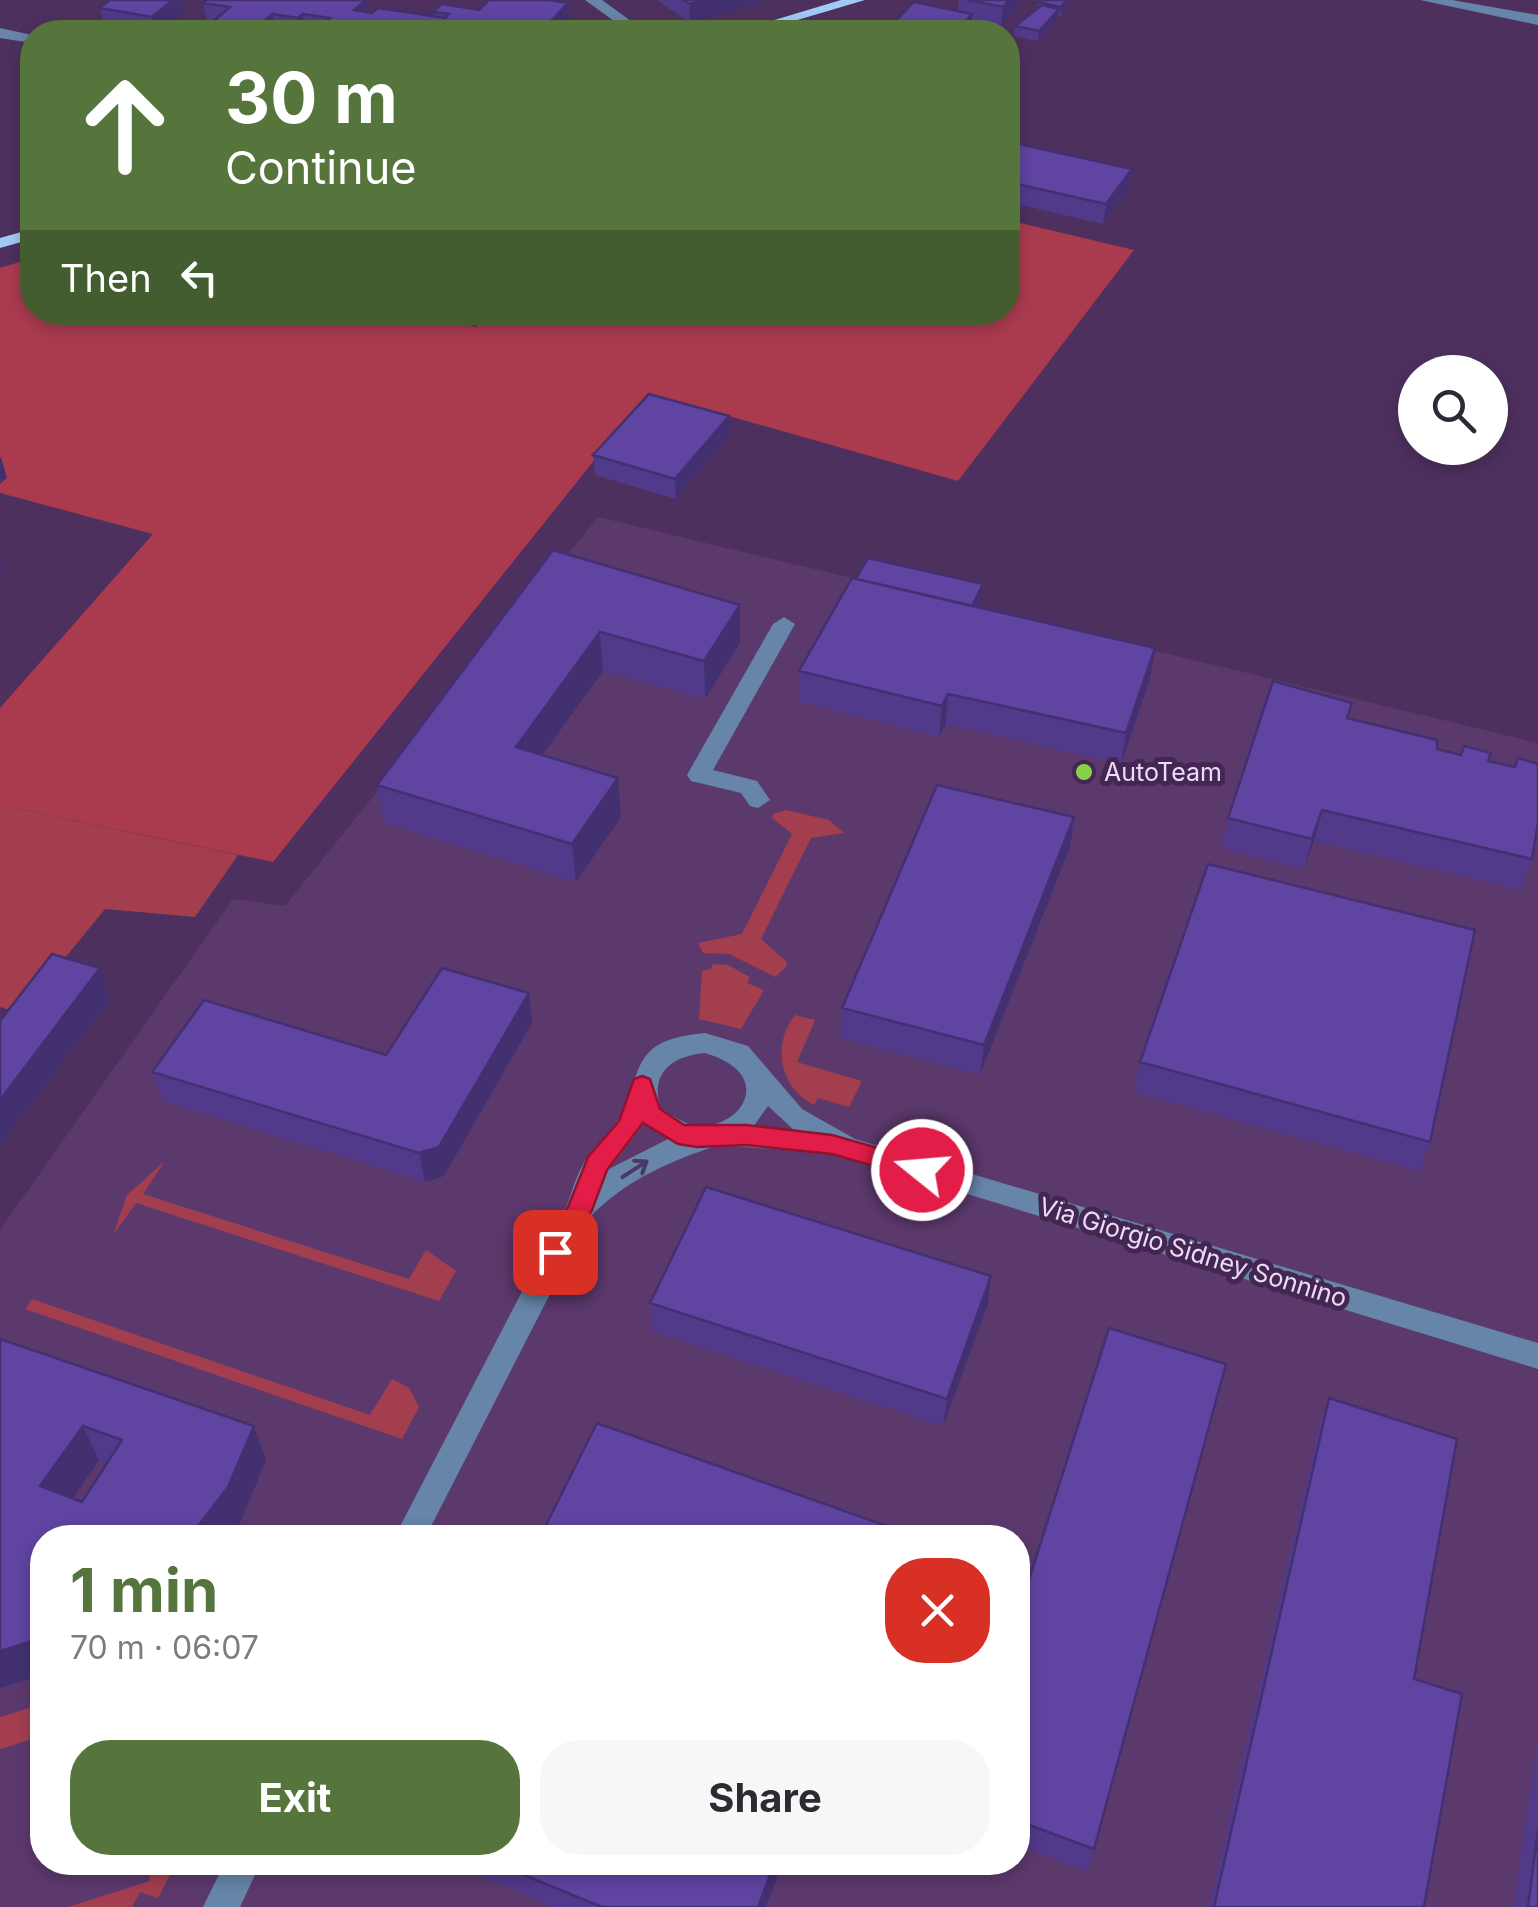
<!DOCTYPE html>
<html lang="en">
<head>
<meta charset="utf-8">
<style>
	:root { --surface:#fff; --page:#f7f7f7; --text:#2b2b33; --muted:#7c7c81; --accent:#55753d }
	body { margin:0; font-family:Inter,sans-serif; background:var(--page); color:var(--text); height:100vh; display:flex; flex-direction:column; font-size:38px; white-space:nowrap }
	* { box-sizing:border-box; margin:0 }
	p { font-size:32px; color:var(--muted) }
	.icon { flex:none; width:55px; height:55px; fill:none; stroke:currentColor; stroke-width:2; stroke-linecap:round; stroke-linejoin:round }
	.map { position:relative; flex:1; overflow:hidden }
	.sheet { position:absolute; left:30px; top:1525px; width:1000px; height:350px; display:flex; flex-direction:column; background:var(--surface); border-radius:40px; box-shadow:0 5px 15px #0003 }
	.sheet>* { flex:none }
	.hud { position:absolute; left:20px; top:20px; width:1000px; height:305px; border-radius:40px; box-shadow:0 5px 15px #0003; background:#55753d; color:#fff; overflow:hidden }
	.controls { position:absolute; left:1398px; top:355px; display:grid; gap:20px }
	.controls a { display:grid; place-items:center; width:110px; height:110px; border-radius:50%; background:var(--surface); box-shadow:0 5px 15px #0003; font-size:50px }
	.pin { position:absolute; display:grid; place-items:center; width:85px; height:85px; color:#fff; margin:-42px; border-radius:20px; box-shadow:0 5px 15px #0006 }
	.me { position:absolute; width:110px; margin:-55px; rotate:287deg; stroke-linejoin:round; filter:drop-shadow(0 0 8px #0008) }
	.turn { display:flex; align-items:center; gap:35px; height:210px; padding:0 40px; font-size:45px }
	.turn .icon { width:130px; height:130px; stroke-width:2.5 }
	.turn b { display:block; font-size:70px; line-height:85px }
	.then { display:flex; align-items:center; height:95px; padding:0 40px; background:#0003; gap:20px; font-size:38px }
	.round { display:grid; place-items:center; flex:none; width:105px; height:105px; border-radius:40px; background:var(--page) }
	.headline { display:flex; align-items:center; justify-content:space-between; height:170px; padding:0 40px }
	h1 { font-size:60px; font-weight:700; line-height:75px; color:var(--accent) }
	.action { display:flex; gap:20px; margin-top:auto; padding:20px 40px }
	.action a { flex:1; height:115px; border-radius:40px; background:var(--accent); color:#fff; font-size:40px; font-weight:700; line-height:115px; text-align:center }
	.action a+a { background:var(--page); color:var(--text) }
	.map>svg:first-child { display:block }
	.built { fill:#5c396d; fill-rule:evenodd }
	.green { fill:#a33e4f }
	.forest { fill:#aa3b4f }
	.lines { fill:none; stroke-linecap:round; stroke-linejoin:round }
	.path { stroke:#947ca2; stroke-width:4; stroke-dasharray:5 4; stroke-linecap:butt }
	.minor { fill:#6785a9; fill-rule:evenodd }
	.major { fill:#a3c9f5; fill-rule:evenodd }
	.wall { fill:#523a8b; fill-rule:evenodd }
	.shaded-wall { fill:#423071 }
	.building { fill:#5f44a2; stroke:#423071; stroke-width:2.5; fill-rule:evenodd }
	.oneway { stroke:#4a3963 }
	.route { fill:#e11d48; stroke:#92132f; stroke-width:2.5 }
	.poi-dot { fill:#88cf4a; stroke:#432652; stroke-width:4 }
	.labels { text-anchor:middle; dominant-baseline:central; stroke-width:10; stroke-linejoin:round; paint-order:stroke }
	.poi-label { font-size:25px; fill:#ecdbf7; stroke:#432652; text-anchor:start }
	.street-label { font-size:25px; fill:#ecdbf7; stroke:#432652 }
</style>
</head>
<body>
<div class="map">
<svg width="1538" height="1907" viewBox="0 0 1538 1907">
	<rect width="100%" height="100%" fill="#4e305e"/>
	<path class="built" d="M598,517L1538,743V1907H0V1230L233,899L285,906ZM42,1538H1018V1862H42Z"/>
	<path class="green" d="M0,805L238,855L195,917L105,909L20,1013L0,1007Z
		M786,810L829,820L844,833L811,838L761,939L786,961L787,966L775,977L729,954L703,953L698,943L742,934L792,834L772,818L773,814Z
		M712,964L728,965L750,977L747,983L764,990L741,1029L699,1019L702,971L711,969Z
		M795,1015L815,1020L797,1062L862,1081L849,1107L818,1098L814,1105C779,1088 772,1044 795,1015Z
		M165,1161L143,1194L409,1279L426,1250L456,1271L439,1301L136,1203L113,1235L127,1195Z
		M32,1299L370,1415L392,1379L409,1388L419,1407L402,1439L25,1309Z
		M42,1704V1736L0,1749V1717Z
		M148,1863H176L158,1898L140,1892L132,1907H68L150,1881Z"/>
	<path class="forest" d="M1008,220L1134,250L958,481L648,393L273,862L0,805V708L153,534L0,493V268L32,258V312H1008Z"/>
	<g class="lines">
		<path class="path" d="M688,32L711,26"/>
		<path class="minor" d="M585,0H602L646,32H629Z
			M1420,0H1452L1538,15V25Z
			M0,28L32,35V43L0,38Z
			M784,617L795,624L713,770L757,781L770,800L758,808L750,806L741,793L691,781L687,775L773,624Z
			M705,1033L748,1046L802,1109L855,1139L1538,1343V1369L837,1154L719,1145C672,1160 625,1180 589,1218L425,1538H394L567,1205C573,1189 578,1169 589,1155C598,1143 612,1132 619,1118C645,1066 631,1040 705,1033ZM705,1053C781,1075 738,1136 689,1124C680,1121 670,1114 661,1109C649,1073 672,1056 705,1053ZM768,1106L795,1131L753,1127ZM644,1124L668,1139L609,1169Z
			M225,1862H261L240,1907H203Z"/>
		<path class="major" d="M841,0H865L757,32H734Z
			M32,229V239L0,248V238Z"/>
	</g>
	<path class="wall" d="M366,0L368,12L434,16L433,12L568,3L570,30L568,32H212L211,30H209L203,3Z
		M657,0H759V3L690,23Z
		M959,0H1020V5L1001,26L972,20L971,28L885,32L958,11Z
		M1039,0H1070V4L1060,16H1058L1038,41L1014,36L1015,26L1036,10Z
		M100,8L185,12L160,32H138L104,26Z
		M1008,152L1129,189L1103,224L1008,202Z
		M430,312H492L475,327Z
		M729,416V437L676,499L595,475L593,455Z
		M553,550L740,643L705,699L603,671L542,755L618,778L621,817L576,882L384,823L377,785Z
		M981,605L980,608L1155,648L1150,679L1121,764L946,724L939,737L799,702V671Z
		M1347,718L1437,749L1488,761L1532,859L1521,890L1314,841L1304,869L1221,848L1228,818Z
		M1074,817L1070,847L980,1075L841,1038L842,1008Z
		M532,1023L444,1176L425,1182L163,1101L152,1072L386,1055Z
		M1140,1062L1430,1142L1419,1171L1134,1092Z
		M991,1276L988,1304L943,1426L652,1331L650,1303Z
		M0,1339L266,1460L241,1521L42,1538V1675L0,1688ZM99,1460L107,1463L82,1502L73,1498Z
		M1329,1398L1414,1679L1424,1907H1209L1319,1426Z
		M1018,1614L1094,1849L1087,1871L1018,1845Z
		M1538,1733V1907H1514Z
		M445,1862H783L766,1907H554Z"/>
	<path class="shaded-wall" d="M173,0H182L185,12L160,32H155L152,17Z
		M366,0L370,27L354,10Z
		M704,0H759V3L690,23L689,4Z
		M1009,0H1020V5L1001,26L1003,7Z
		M1066,0H1070V4L1060,16L1061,7Z
		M568,3L570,30L568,32H550L549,23Z
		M1059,9L1058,18L1038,41L1039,31Z
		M272,14L276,32H254V31Z
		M303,14L306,32H300L298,18Z
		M972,14L971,32L962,26Z
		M541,22L542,32H534V30Z
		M1132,169L1129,189L1103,224L1106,204Z
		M473,312H492L475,327Z
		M729,416V437L676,499L675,479Z
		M1,457L7,478L0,484V458Z
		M0,564L4,576L0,580Z
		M983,584L981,605L966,636L968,615Z
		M740,605V643L705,699L704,661Z
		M600,632L603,671L520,786L516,747Z
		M1155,648L1150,679L1121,764L1126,733Z
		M948,694L946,724L939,737L942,706Z
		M618,778L621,817L576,882L572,844Z
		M1322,810L1314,841L1304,869L1312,839Z
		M1074,817L1070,847L980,1075L984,1045Z
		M100,968L111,998L0,1146V1100Z
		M529,993L532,1023L444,1176L425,1182L419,1153Z
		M991,1276L988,1304L943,1426L947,1399Z
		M83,1426L99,1460L58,1520L40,1486Z
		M254,1426L266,1460L241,1521L228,1538H189Z
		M42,1638V1675L0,1688V1651Z
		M775,1862H783L766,1907H758Z"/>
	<path class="building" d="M110,0H173L152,17L100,8Z
		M207,0H366L354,10L372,13L378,8L445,18L449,14L433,12L442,4L479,10L489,0H549L568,3L549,23L541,22L534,30L520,28L515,32L483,31L482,32H315L330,18L303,14L298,18L272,14L254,31L210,24L230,7L203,3Z
		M683,0H704L689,4Z
		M967,0H1009L1003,7Z
		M1039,0H1066L1061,7L1037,2Z
		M914,2L972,14L962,26L992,32H885Z
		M1042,5L1059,9L1039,31L1015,26Z
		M1014,143L1132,169L1106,204L1008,182V152Z
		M649,394L729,416L675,479L593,455Z
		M553,550L740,605L704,661L600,632L516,747L618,778L572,844L377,785Z
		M868,558L983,584L972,606L856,579Z
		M852,578L1155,648L1126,733L948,694L942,706L799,671Z
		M1273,681L1352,703L1347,718L1437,740V749L1461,755L1464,746L1491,753L1488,761L1515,767L1518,758L1538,764V823L1532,859L1322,810L1312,839L1228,818Z
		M937,785L1074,817L984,1045L842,1008Z
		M1208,864L1475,930L1430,1142L1140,1062Z
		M52,954L100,968L0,1100V1021Z
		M442,968L529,993L439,1147L419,1153L152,1072L204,1000L386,1055Z
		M706,1187L991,1276L947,1399L650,1303Z
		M1109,1328L1226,1364L1094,1849L1018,1821V1614Z
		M0,1339L254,1426L228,1487L189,1538H42V1638L0,1651ZM83,1426L122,1440L82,1502L40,1486Z
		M1329,1398L1457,1439L1414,1679L1462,1694L1424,1907H1214Z
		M597,1423L895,1529L892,1538L540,1537Z
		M1538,1830V1907H1528Z
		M492,1862H775L758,1907H602Z"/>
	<defs><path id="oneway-shaft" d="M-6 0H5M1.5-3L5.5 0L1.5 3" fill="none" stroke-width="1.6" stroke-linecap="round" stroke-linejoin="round" transform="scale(2.5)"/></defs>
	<use class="oneway" href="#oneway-shaft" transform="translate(635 1169) rotate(-33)"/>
	<path class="route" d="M642,1076L650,1079L660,1109L684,1125H746L832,1135L931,1163L935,1170L931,1177L922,1180L832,1154L746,1145L697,1147L678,1144L643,1123L607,1170L592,1210L564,1260L555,1263L546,1260L542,1252L568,1207L588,1157L619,1121L634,1079Z"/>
	<circle class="poi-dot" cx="1084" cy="772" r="10"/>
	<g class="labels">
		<g class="poi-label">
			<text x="1104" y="772">AutoTeam</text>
		</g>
		<g class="street-label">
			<text transform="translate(1193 1252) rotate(17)">Via Giorgio Sidney Sonnino</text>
		</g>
	</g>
</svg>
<div class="controls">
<a><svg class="icon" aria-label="search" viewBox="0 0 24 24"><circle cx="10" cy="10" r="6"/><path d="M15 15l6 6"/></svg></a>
</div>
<div class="pin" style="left:555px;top:1252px;background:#d93025"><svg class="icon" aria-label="arrive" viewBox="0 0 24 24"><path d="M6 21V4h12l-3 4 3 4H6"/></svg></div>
<svg class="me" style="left:922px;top:1170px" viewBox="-20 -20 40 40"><circle r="17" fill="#e11d48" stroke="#fff" stroke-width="3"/><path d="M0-11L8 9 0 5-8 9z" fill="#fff"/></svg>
<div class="hud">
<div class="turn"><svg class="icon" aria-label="ahead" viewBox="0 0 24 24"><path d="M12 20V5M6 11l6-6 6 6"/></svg><div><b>30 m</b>Continue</div></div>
<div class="then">Then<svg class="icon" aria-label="left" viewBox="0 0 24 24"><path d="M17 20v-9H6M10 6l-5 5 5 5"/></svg></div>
</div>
<section class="sheet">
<div class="headline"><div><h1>1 min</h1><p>70 m · 06:07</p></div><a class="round" style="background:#d93025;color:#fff"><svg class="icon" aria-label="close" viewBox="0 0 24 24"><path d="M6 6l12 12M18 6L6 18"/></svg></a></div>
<div class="action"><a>Exit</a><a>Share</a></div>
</section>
</div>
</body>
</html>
